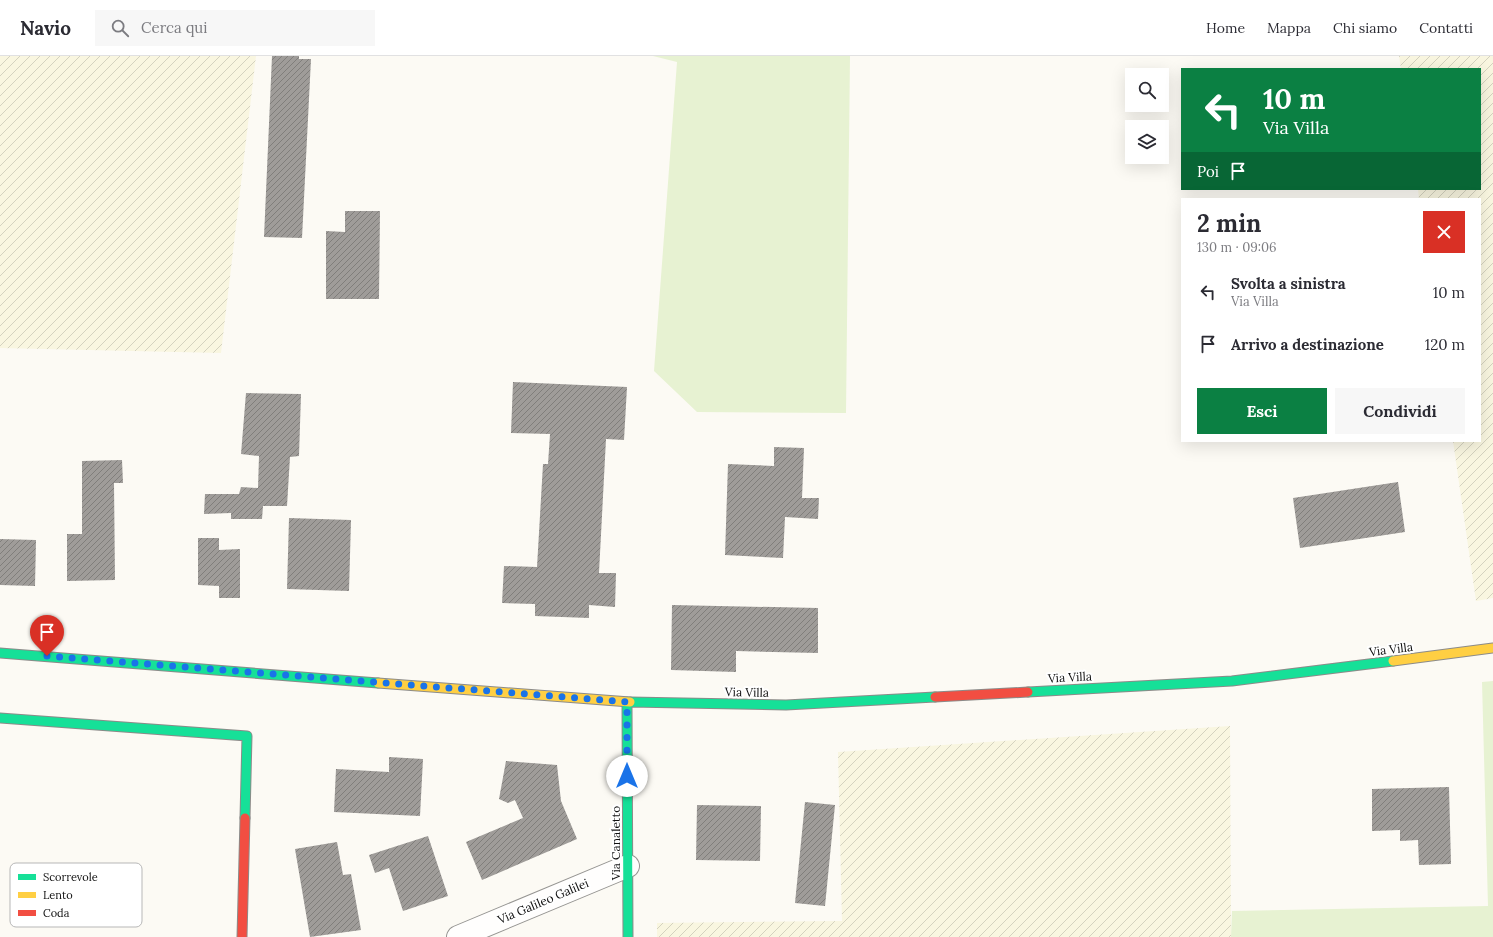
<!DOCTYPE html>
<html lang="it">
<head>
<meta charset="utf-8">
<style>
	:root { --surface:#fff; --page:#f7f7f7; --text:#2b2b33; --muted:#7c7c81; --line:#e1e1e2; --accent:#0b8043 }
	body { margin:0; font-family:Lora,serif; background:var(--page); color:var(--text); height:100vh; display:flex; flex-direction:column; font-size:15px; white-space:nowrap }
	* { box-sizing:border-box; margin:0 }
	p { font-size:13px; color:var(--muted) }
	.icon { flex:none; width:22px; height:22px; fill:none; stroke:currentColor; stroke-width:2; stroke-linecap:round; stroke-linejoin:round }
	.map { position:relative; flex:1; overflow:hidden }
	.panel { position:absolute; left:1181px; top:142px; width:300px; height:244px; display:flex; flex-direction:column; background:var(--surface); border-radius:0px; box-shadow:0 4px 16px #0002 }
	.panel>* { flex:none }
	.banner { position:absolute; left:1181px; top:12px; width:300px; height:122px; border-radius:0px; box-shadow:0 4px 16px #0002; background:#0b8043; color:#fff; overflow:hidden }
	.fabs { position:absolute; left:1125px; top:12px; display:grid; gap:8px }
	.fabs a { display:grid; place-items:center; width:44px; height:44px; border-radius:0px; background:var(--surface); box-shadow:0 4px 16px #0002; font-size:20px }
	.pin { position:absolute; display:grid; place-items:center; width:34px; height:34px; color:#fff; margin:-41px -17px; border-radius:50% 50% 50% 0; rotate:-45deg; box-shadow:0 0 4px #0007 }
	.pin .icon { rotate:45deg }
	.me { position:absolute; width:44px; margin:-22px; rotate:0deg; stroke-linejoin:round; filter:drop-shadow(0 0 3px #0008) }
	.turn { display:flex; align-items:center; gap:14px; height:84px; padding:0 16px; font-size:18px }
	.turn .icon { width:52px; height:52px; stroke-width:2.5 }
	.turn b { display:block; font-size:28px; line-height:34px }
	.then { display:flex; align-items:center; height:38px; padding:0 16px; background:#0003; gap:8px; font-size:15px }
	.round { display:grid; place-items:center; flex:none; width:42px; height:42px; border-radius:0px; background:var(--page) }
	.summary { display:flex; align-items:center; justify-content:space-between; height:68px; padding:0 16px }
	h1 { font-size:24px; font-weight:800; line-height:30px }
	.primary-button { display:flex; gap:8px; margin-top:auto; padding:8px 16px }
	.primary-button a { flex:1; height:46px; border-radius:0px; background:var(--accent); color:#fff; font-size:16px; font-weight:800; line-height:46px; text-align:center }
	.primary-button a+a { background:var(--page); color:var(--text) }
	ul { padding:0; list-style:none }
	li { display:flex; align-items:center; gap:12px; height:52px; padding:0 16px }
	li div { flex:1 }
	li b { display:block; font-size:15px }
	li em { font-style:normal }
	header { display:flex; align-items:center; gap:24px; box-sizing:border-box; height:56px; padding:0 20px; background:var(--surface); border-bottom:1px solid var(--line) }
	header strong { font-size:19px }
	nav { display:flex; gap:22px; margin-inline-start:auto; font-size:14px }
	.search { width:280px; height:36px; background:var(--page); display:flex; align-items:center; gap:10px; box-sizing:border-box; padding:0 14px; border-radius:0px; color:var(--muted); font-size:15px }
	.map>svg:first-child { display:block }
	.farmland { fill:url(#farmland-furrows) }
	.grass { fill:#e7f2d2 }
	.building { fill:url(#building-hatch) }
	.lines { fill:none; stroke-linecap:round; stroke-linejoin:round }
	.street-casing { stroke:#969592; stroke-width:24 }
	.fast-casing { stroke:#8c8b89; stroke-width:11 }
	.slow-casing { stroke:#8c8b89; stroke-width:11 }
	.jam-casing { stroke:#8c8b89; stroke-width:11 }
	.street { stroke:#fffefd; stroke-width:22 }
	.fast { stroke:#16e098; stroke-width:9 }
	.slow { stroke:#ffcf43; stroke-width:9 }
	.jam { stroke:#f24e42; stroke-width:9 }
	.route { stroke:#1a73e8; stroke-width:7; stroke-dasharray:0 12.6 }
	.labels { text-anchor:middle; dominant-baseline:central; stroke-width:4; stroke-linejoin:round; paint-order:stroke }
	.street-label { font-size:12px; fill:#0f0f0f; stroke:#fff }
	.key { fill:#fff; stroke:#b7b7b7; stroke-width:1 }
	.key-label { font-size:11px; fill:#0f0f0f }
</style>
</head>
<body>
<header>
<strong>Navio</strong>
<div class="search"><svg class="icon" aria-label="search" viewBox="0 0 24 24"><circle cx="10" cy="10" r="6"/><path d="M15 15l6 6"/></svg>Cerca qui</div>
<nav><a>Home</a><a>Mappa</a><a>Chi siamo</a><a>Contatti</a></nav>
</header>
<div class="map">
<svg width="1493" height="881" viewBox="0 0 1493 881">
	<defs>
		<pattern id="farmland-furrows" width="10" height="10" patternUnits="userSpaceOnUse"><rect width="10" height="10" fill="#f9f6e0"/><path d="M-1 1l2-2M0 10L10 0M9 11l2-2" fill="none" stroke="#d4d2bf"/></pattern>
		<pattern id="building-hatch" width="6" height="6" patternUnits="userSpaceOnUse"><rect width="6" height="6" fill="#9f9c99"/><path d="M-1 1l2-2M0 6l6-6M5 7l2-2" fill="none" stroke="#807e7b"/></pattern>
	</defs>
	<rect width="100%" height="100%" fill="#fcfaf4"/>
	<path class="farmland" d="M0,0H256L221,297L0,292Z
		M1399,0H1493V542L1476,545L1453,385H1480V143H1419L1418,133H1480V13H1401Z
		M1230,670L1231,881H657V867L842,865L838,696Z"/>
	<path class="grass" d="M653,0H850L846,357L697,356L654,315L677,6Z
		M1493,625V881H1231L1232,855L1488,850L1482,626Z"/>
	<path class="building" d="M272,0H299V3H311L302,182L264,181Z
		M345,155H380L379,243H326V175L345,176Z
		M513,326L627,331L624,384L606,383L599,517H616L615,551L589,549V562L535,560V548L502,547L504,510L537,511L543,408H548L550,378L511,377Z
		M246,337L301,338L299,400L290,401L287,450H263L262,463H231V457L204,458L205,438H239L241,431L258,432L259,400L241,398Z
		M774,391L804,392L802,442H819L818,463L785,461L783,502L725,499L728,408L774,410Z
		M122,404L123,427H114L115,524L67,525V478H82V405Z
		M1398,426L1405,476L1300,492L1293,442Z
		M289,462L351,464L349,535L287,533Z
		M198,482H219V494L240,493V542H219V530L198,529Z
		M0,483L36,484L35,530L0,529Z
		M672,549L818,552V597L736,595V616L671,614Z
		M389,701L423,703L420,760L334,756L336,713L389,716Z
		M506,705L557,709L561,745L577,783L482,824L466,786L523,762L515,744L508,747L499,743Z
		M1449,731L1451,808L1419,809L1418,784L1400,785V774L1372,775V733Z
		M805,746L835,749L825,850L795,847Z
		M697,749L761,750L760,805L696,804Z
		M428,780L448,840L403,855L389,812L375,817L369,799Z
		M337,786L343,819L351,818L361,874L310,881L295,793Z"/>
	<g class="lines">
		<g class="street-casing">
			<path id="street" d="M458,881L628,810"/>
		</g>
		<g class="fast-casing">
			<path id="fast" d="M0,597L378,627
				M1028,636L1232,625L1393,605
				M627,646L628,881
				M630,646L786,649L935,641
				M0,662L247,680L245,762"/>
		</g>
		<g class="slow-casing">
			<path id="slow" d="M1393,605L1493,592
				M378,627L630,646"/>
		</g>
		<g class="jam-casing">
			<path id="jam" d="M935,641L1028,636
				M242,881L245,762"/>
		</g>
		<use href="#street" class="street"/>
		<use href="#fast" class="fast"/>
		<use href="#slow" class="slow"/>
		<use href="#jam" class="jam"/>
	</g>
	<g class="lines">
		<path class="route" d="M47,600L627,646V720"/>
	</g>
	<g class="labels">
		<g class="street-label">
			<text transform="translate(1391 593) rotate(-7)">Via Villa</text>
			<text transform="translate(1070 621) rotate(-3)">Via Villa</text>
			<text transform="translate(747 636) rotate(1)">Via Villa</text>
			<text transform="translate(615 787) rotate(-90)">Via Canaletto</text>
			<text transform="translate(543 845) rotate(-23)">Via Galileo Galilei</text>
		</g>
	</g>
	<rect x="10" y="807" width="132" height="64" rx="6" class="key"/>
	<rect x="18" y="818" width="18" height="6" fill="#16e098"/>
	<rect x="18" y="836" width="18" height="6" fill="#ffcf43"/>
	<rect x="18" y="854" width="18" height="6" fill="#f24e42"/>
	<g class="key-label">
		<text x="43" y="825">Scorrevole</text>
		<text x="43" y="843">Lento</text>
		<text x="43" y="861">Coda</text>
	</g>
</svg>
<div class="fabs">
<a><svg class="icon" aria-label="search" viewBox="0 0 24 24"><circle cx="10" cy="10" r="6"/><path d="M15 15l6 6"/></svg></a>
<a><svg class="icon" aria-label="layers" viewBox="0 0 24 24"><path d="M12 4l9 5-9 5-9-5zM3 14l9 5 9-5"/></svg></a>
</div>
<div class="pin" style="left:47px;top:600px;background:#d93025"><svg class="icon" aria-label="arrive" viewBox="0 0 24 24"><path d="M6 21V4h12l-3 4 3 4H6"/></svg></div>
<svg class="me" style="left:627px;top:720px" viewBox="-20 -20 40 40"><circle r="19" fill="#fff"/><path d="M0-13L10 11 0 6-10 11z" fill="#1a73e8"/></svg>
<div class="banner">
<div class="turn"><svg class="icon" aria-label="left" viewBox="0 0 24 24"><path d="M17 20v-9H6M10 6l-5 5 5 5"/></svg><div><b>10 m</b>Via Villa</div></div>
<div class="then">Poi<svg class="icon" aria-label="arrive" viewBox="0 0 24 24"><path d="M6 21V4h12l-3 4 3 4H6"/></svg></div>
</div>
<section class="panel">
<div class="summary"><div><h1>2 min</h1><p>130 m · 09:06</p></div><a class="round" style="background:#d93025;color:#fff"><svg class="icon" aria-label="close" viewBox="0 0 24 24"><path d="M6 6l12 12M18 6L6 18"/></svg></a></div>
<ul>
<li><svg class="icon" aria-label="left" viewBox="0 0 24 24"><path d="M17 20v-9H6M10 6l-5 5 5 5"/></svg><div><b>Svolta a sinistra</b><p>Via Villa</p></div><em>10 m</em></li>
<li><svg class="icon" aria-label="arrive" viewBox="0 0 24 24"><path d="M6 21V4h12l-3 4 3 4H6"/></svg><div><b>Arrivo a destinazione</b></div><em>120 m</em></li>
</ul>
<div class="primary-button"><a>Esci</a><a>Condividi</a></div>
</section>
</div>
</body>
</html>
